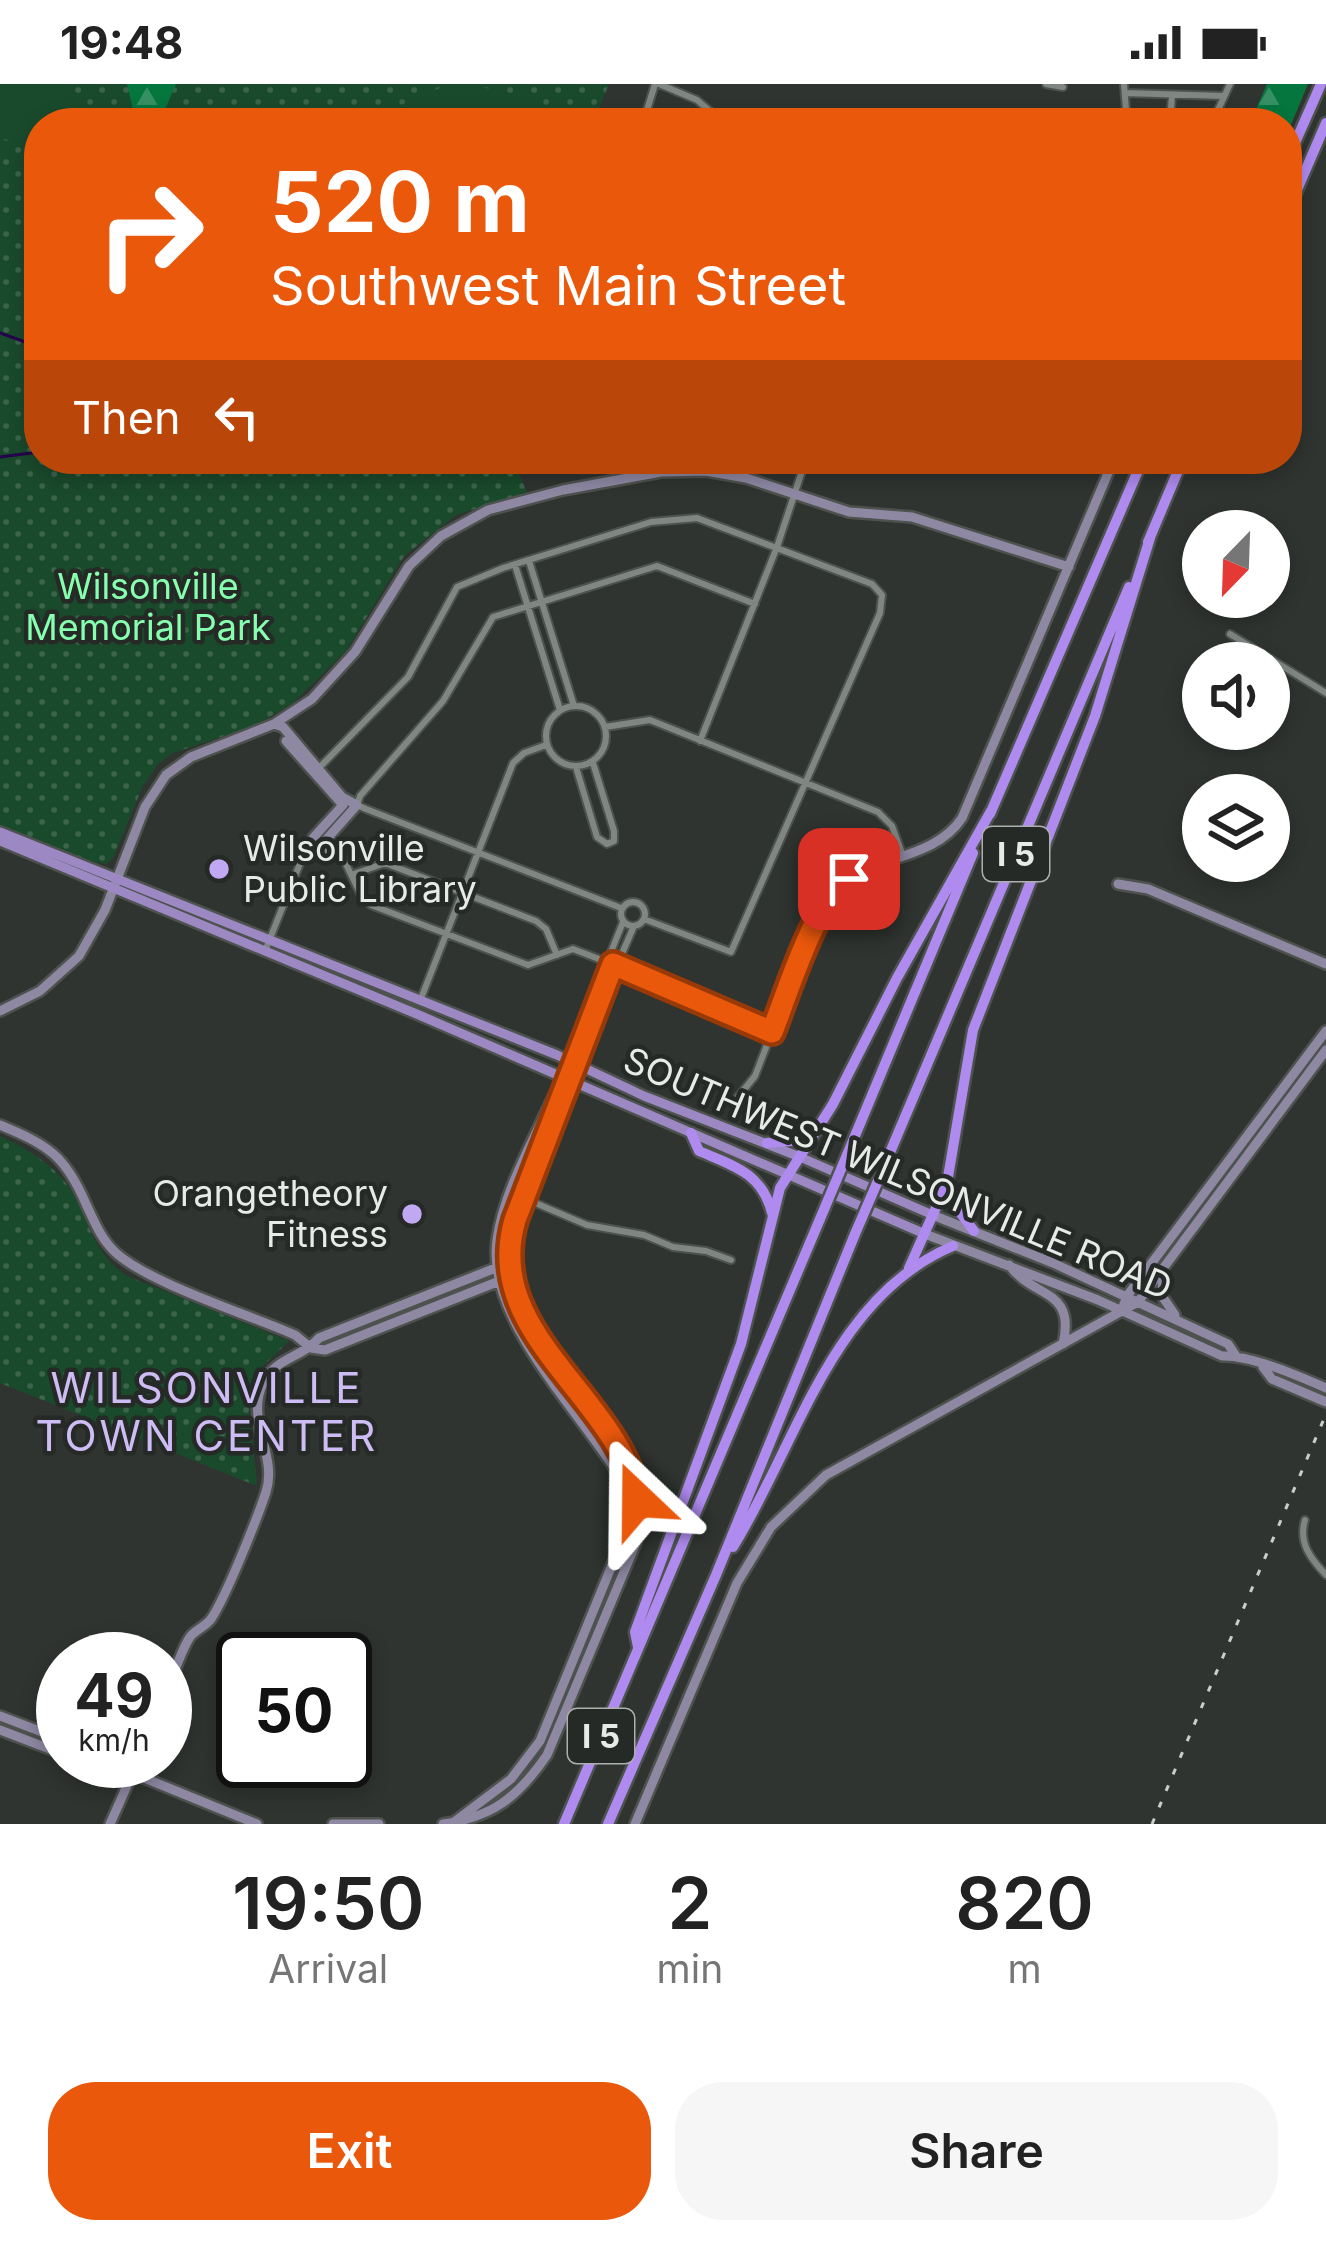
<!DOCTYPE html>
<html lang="en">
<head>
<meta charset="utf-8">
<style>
	:root { --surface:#fff; --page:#f6f6f6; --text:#222; --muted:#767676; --accent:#ea580c }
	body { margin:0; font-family:Inter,sans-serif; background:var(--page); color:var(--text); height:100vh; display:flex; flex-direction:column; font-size:45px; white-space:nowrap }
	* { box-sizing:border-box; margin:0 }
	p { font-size:39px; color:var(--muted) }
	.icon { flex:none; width:66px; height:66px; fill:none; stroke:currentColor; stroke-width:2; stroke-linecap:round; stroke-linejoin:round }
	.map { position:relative; height:1740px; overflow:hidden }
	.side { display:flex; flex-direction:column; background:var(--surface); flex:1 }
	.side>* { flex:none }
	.banner { position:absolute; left:24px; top:24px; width:1278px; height:366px; border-radius:48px; box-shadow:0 6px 18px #0003; background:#ea580c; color:#fff; overflow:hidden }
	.needle { width:78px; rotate:203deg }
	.fabs { position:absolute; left:1182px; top:426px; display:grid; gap:24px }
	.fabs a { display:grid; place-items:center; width:108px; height:108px; border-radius:50%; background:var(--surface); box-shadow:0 6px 18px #0003; font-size:60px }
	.speed { position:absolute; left:36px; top:1548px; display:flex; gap:24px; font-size:60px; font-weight:700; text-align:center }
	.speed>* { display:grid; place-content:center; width:156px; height:156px; border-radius:50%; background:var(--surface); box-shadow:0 6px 18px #0003; line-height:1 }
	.speed small { font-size:30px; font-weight:400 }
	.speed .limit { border:6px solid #111; border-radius:18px; background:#fff; color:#111 }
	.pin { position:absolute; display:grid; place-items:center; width:102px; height:102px; color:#fff; margin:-51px; border-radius:24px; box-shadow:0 6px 18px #0006 }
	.me { position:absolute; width:132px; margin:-66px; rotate:337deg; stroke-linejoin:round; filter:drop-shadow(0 0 9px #0008) }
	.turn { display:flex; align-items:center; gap:42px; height:252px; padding:0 48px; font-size:54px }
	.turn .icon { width:156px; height:156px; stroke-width:2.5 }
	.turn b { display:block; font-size:84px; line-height:102px }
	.then { display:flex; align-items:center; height:114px; padding:0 48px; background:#0003; gap:24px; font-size:45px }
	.eta { display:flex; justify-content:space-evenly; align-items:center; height:204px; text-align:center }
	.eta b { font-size:72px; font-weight:600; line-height:84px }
	.action { display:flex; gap:24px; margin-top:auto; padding:24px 48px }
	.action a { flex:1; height:138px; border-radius:48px; background:var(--accent); color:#fff; font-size:48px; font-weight:600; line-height:138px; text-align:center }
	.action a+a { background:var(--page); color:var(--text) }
	.status { display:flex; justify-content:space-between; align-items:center; height:84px; padding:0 60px; background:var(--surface); direction:ltr }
	.status svg { height:33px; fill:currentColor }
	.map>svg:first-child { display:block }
	.grass { fill:url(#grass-dots) }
	.forest { fill:url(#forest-firs) }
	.pitch { fill:#1a4a2c }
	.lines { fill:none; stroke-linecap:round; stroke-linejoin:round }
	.stream { stroke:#26004c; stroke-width:3 }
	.street-casing { stroke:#4d524e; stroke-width:10 }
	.secondary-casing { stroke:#4d524e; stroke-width:14 }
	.primary-casing { stroke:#4d524e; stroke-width:14 }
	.highway-casing { stroke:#4d524e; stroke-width:15 }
	.street { stroke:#808782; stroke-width:6 }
	.secondary { stroke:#8e88a3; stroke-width:9 }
	.primary { stroke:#9c89c4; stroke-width:9 }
	.highway { stroke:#af8bf0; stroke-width:10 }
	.rail { stroke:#cacdcb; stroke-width:3; stroke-dasharray:6 12; stroke-linecap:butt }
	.highway-bridge-casing { stroke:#4d524e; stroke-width:15; stroke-linecap:butt }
	.highway-bridge { stroke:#af8bf0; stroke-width:10 }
	.route-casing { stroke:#983908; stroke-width:30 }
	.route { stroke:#ea580c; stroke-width:21 }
	.poi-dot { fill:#c1a8f3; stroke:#252a26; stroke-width:4.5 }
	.labels { text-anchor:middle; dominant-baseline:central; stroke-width:9; stroke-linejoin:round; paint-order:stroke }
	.shield { fill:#252a26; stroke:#adb0ae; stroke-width:3 }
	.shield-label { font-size:33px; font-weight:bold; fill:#e7eae8 }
	.park-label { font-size:36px; fill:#86ffae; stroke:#252a26 }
	.poi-label { font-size:36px; fill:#e7eae8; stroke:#252a26; text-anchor:start }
	.street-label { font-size:36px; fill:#e7eae8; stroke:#252a26 }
	.quarter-label { font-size:42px; letter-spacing:3px; fill:#cebcf5; stroke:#252a26 }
</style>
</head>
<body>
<div class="status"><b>19:48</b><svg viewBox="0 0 49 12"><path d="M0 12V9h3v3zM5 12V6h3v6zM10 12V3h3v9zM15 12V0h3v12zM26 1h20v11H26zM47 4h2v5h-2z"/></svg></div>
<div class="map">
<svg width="1326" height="1740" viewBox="0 0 1326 1740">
	<defs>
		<pattern id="grass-dots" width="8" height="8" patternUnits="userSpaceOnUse" patternTransform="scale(3)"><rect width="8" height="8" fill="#1a4a2c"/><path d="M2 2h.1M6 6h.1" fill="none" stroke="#3b644b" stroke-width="1.8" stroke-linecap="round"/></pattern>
		<pattern id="forest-firs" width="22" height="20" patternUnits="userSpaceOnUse" patternTransform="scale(3)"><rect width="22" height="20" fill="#04763e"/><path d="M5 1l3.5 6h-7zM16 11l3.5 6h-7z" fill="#359063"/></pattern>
	</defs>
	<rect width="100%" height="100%" fill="#2f3430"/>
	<path class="grass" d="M0,0H609L593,39H39V375H512L527,408L456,431L404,472L346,567L293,619L254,642L173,669L158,680L142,704L113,774L106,780L74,774L0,744Z
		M0,1052C25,1063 51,1080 66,1099C91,1133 87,1164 127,1192L289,1257L259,1286L248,1314L257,1402L0,1299Z"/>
	<path class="forest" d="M127,0H176L159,39L21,38L82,24L123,30L133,25Z
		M1267,0H1308L1287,50V39H1250Z"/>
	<path class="pitch" d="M0,0H75L69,17V39H39V64L0,54Z
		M449,0H472L534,18L526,39H370L369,35Z"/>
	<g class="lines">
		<path class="stream" d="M0,249L39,263
			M0,373L39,368"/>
		<g class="street-casing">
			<path id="street" d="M659,0L697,16L724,39
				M1046,0L1063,3
				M1124,0L1127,39
				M1125,9L1224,12
				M643,39L655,0
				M1170,39L1172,11
				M1212,39L1230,0
				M529,477L574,622
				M515,481L560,626
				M1230,550L1326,609
				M546 652a30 30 0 1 1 60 0a30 30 0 1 1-60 0Z
				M605,643L650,636L878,728L892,742L903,772
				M700,657L777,463L806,375
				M576,683L597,753L607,760L614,757V747L593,679
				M316,687L408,593L457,503L503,484L651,438L697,434L872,500L882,511L880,529L731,868L644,835
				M354,790L385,779L536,837L546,845L557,871
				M621 830a12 12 0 1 1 24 0a12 12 0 1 1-24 0Z
				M621,824L366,725L357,721L360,712L443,617L493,533L657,482L755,520
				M265,867L305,767L314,762L343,774L362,813L371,821L528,881L573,865L612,880
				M613,880L611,868L623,838
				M613,880L621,872L634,842
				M420,917L513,679L524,669L546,661
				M738,1013L755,992L772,948
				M512,1109L587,1141L644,1151L673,1163L706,1167L731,1176
				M1305,1436C1298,1459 1311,1475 1326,1491"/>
		</g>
		<g class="secondary-casing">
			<path id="secondary" d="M274,640L283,643L342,713L357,721L324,758L314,762
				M286,657L343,721L313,754L314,762
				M1118,800L1148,805L1326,880
				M0,927L40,907L79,872L105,826L145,723L166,691L191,673L274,640L312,615L355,568L409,482L441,452L488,426L563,406L661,388L706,387L746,394L849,428L912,433L1069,483
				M0,1041C48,1061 65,1071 86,1120C94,1137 101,1155 115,1168C148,1199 250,1231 295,1251L311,1264
				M935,1132L1053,1179L1228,1260L1236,1272
				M925,1150L1098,1216L1222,1272C1251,1271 1298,1292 1326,1304
				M1009,1181C1034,1215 1076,1204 1063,1260
				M1163,1187L1162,1212L1175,1231
				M1121,1228L1127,1212L1326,947
				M311,1264L325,1266L502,1196
				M1263,1283L1272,1295L1326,1318
				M165,1613C173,1594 179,1570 190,1553C195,1546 205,1543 211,1535C226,1513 257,1435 266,1408C278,1371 245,1337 263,1299C276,1273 302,1274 319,1254L498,1183
				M0,1632L63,1656
				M0,1646L63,1670
				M83,1677L117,1690L132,1689
				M121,1677L132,1689L257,1740
				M454,1738L511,1695L540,1657L626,1447L624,1411L616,1387C576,1323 486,1234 497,1156C503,1107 538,1048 558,1002L567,995
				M110,1740L138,1677
				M333,1740H379
				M443,1740C493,1733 518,1713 547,1671L636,1459L639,1416L626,1379L524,1230C508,1199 505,1170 515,1136L613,880L773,948C786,915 814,821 839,801C876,771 934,776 962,734L1114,375
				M635,1740L737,1499L771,1443L826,1391L1138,1218L1326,966"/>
		</g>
		<g class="primary-casing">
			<path id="primary" d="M0,748L557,971L644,1012L800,1073L935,1132
				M0,757L419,931L925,1150"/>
		</g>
		<g class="highway-casing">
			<path id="highway" d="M1287,77L1321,0
				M1287,129L1326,39
				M1148,458L1183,375
				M990,730L1143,375
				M691,1049L699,1067C734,1082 762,1089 772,1129
				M767,1059L791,1057L815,1043
				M847,1071L973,769
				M883,1085L1129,503
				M947,1099L959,1127L974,1147
				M909,1184L947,1099L973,946L1095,632L1150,454
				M733,1463C797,1360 832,1213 953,1162
				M638,1563L635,1548L741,1260L780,1104L833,1020L897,894L991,727
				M564,1740L820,1135
				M608,1740L716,1491L855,1150"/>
		</g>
		<use href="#street" class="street"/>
		<use href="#secondary" class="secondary"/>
		<use href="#primary" class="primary"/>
		<use href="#highway" class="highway"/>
		<path class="rail" d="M1152,1740L1326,1330"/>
		<g class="highway-bridge-casing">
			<path id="highway-bridge" d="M820,1135L847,1071
				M855,1150L883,1085"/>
		</g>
		<use href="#highway-bridge" class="highway-bridge"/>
	</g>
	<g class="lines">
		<g class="route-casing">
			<path id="route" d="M638,1416C621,1314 481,1251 515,1136L613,880L772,948C788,908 815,816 849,795"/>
		</g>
		<use href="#route" class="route"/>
	</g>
	<g class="poi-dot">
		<circle cx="219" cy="785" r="12"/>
		<circle cx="412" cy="1130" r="12"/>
	</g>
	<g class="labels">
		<g class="shield">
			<rect x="983" y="743" width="66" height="54" rx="9"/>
			<rect x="568" y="1625" width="66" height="54" rx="9"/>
		</g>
		<g class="shield-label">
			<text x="1016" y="770">I 5</text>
			<text x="601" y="1652">I 5</text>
		</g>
		<g class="park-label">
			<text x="148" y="502">Wilsonville<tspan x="148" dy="41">Memorial Park</tspan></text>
		</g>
		<g class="poi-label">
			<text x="243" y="764">Wilsonville<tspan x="243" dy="41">Public Library</tspan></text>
			<text x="388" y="1109" text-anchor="end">Orangetheory<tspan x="388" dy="41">Fitness</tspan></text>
		</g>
		<g class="street-label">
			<text transform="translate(898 1089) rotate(23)">SOUTHWEST WILSONVILLE ROAD</text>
		</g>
		<g class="quarter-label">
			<text x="207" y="1303">WILSONVILLE<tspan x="207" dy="48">TOWN CENTER</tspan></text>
		</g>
	</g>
</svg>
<div class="fabs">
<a><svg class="needle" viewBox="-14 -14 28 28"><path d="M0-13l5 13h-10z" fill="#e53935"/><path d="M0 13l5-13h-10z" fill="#767676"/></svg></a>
<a><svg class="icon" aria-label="sound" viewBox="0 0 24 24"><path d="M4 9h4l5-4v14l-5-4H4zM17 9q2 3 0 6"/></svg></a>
<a><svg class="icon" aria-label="layers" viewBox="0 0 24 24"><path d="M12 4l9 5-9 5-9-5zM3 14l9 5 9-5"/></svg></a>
</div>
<div class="speed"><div>49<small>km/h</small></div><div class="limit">50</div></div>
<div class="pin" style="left:849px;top:795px;background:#d93025"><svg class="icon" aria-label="arrive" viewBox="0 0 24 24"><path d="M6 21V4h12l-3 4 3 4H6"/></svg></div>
<svg class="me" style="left:638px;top:1416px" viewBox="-20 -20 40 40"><path d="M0-17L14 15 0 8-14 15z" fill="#ea580c" stroke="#fff" stroke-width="4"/></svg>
<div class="banner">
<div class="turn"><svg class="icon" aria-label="right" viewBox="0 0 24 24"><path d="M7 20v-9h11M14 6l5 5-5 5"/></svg><div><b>520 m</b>Southwest Main Street</div></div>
<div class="then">Then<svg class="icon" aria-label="left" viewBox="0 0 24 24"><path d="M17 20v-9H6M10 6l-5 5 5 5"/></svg></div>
</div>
</div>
<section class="side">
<div class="eta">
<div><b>19:50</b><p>Arrival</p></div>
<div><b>2</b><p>min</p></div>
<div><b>820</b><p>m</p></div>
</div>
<div class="action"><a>Exit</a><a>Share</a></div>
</section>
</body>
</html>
